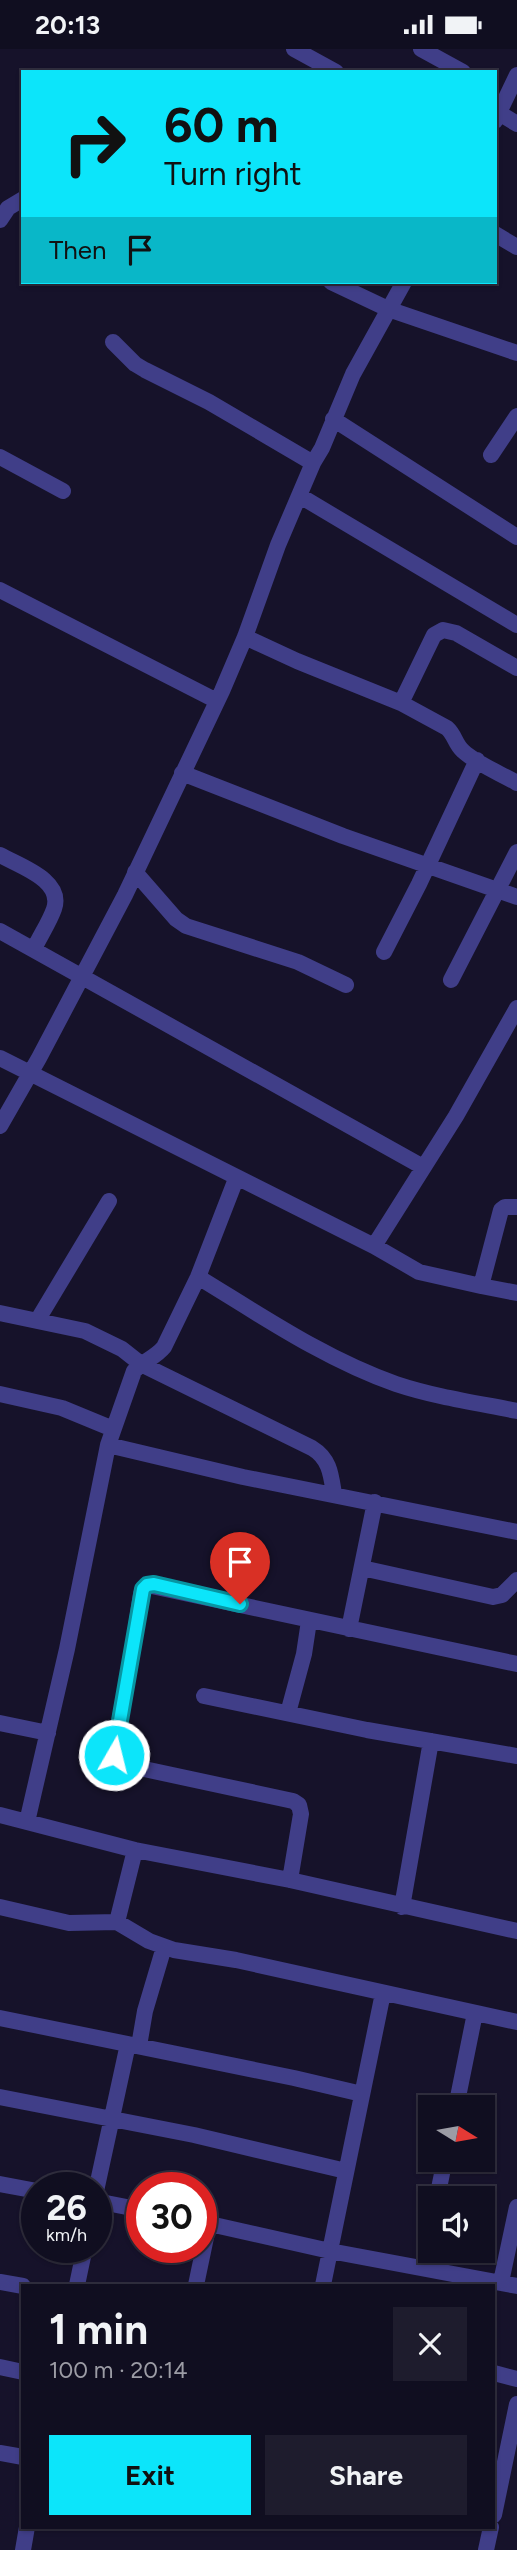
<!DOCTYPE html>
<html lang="en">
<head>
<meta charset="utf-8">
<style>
	:root { --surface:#100e20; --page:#1e1c2d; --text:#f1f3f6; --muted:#9c9ca5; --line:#302e3e; --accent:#0ce5fa }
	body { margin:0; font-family:Figtree,sans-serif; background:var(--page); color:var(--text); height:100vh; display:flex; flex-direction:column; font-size:26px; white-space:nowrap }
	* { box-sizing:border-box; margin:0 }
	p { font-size:23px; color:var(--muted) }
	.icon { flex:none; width:38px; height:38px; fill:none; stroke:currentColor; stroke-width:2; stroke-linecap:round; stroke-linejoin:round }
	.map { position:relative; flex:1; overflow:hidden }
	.side { position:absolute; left:21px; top:2235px; width:474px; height:245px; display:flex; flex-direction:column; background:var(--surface); border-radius:0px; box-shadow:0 2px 5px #0004,0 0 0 2px var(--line) }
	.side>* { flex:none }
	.banner { position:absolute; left:21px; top:21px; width:476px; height:214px; border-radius:0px; box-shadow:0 2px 5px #0004,0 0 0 2px var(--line); background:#0ce5fa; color:#111; overflow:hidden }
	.needle { width:46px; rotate:101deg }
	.controls { position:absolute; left:418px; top:2046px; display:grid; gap:14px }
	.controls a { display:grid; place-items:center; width:77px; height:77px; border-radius:0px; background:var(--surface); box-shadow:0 2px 5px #0004,0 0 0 2px var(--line); font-size:35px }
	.speed { position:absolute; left:21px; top:2123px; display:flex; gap:14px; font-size:35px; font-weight:700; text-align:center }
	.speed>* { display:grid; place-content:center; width:91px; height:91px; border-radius:50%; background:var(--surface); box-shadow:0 2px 5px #0004,0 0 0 2px var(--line); line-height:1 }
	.speed small { font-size:18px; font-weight:400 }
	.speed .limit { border:10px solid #d22; background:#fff; color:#111 }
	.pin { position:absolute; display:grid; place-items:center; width:60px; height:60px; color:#fff; margin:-72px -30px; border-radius:50% 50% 50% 0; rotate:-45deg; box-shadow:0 0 7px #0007 }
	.pin .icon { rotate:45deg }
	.me { position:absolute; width:77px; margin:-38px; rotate:8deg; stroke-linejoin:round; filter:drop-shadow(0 0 5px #0008) }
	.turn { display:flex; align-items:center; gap:24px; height:147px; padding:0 28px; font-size:32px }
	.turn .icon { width:91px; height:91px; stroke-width:2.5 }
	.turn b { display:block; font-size:49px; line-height:60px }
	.then { display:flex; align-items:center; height:66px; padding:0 28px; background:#0003; gap:14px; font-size:26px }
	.round { display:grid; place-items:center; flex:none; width:74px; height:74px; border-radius:0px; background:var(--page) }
	.headline { display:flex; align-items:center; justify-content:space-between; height:119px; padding:0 28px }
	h1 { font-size:42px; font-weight:700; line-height:52px }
	.button { display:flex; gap:14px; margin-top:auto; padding:14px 28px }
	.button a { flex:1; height:80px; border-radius:0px; background:var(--accent); color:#111; font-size:28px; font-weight:700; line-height:80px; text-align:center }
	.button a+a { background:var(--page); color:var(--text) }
	.status { display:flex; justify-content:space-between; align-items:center; height:49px; padding:0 35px; background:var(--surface); direction:ltr }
	.status svg { height:19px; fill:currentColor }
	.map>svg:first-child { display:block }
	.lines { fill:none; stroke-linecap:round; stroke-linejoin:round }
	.street { stroke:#403e88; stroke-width:16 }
	.route-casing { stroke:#0895a2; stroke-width:18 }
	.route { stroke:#0ce5fa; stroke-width:12 }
</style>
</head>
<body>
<div class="status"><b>20:13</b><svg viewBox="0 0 49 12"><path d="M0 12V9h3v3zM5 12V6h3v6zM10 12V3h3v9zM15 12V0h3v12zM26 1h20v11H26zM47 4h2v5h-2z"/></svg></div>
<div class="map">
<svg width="517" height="2501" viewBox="0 0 517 2501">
	<rect width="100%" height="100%" fill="#16122a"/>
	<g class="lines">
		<path class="street" d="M294,0L336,23
			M421,0L463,23
			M499,64L517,75
			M495,72L517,26
			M0,171L8,159L23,150
			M495,185L517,198
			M331,233L388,260L517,304
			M113,293L135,315L145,321L209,353L313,414
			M333,370L517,488
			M491,406L517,367
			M0,408L63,442
			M300,447L517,576
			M0,541L217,652
			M245,588L297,612L401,654L447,679C455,686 455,695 463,702C477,715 500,724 517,734
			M401,654L434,586L443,581L456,584L517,619
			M182,724L343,787L517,848
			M0,806C19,817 64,831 54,860C49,874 40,887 34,900
			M135,823L176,870L186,877L298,913L346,936
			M0,882L423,1118
			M384,903L419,835L477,711
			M451,931L517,803
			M0,1009L374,1197L419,1223L481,1237
			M0,1077L39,1009L125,846L222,642L245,588L278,496L313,414L322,399L353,325L404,233
			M517,1158H505L501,1161L481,1237L517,1244
			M374,1197L456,1067L517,959
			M198,1228C262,1267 325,1310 396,1335C435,1348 477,1354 517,1362
			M0,1264L85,1282L122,1300L141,1315L312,1399C330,1410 331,1426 334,1445
			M37,1272L109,1152
			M0,1345L62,1359L113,1380
			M108,1396L243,1428L517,1483
			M362,1519L493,1548L502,1546L517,1531
			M349,1580L375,1453
			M204,1647L367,1681L517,1707
			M288,1664L304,1605L309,1572
			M0,1674L48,1684
			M0,1766L135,1801L290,1831L517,1882
			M27,1773L67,1600L108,1396L134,1322C143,1312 155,1309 164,1298L198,1228L236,1130
			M290,1831L301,1765L299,1756L293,1752L121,1715L116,1712L114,1700L131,1611L141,1545L147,1536L517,1615
			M0,1858L69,1874L117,1873L149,1892L174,1901L236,1911L517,1973
			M402,1858L431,1692
			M117,1873L135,1801
			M0,1969L294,2029L362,2045
			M139,1997L145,1962L164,1898
			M0,2048L194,2086L346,2122
			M456,2058L475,1964
			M0,2135L37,2142
			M96,2142L128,1995
			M437,2149L445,2110
			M96,2152L142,2161
			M201,2173L330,2202L517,2237
			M423,2218L430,2181
			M0,2233L23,2237
			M501,2233L517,2158
			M77,2236L85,2198
			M196,2236L209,2174
			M323,2236L383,1944
			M0,2318L23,2323
			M494,2324L517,2330
			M0,2404L23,2408
			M494,2466L517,2355
			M23,2501L27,2478
			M486,2501L491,2478"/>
	</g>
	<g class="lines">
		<g class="route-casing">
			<path id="route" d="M114,1706L143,1540L147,1536L154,1535L240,1555"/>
		</g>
		<use href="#route" class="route"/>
	</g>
</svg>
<div class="controls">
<a><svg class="needle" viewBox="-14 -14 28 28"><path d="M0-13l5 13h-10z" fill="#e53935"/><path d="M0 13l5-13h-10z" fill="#9c9ca5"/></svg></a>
<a><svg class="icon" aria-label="sound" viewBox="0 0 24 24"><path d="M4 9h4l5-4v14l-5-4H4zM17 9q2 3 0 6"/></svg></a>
</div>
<div class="speed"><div>26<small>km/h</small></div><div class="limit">30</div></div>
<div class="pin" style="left:240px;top:1555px;background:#d93025"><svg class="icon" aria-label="arrive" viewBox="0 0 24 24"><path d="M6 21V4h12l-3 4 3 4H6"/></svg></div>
<svg class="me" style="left:114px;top:1706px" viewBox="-20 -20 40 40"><circle r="17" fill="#0ce5fa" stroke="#fff" stroke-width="3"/><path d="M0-11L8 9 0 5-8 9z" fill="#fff"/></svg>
<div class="banner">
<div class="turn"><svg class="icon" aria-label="right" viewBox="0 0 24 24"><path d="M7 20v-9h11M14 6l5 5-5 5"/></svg><div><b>60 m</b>Turn right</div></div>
<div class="then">Then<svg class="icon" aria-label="arrive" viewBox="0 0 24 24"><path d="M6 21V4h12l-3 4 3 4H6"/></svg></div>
</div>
<section class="side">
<div class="headline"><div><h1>1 min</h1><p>100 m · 20:14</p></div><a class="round"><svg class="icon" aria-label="close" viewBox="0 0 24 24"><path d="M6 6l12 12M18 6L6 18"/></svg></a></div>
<div class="button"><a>Exit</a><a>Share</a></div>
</section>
</div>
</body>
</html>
